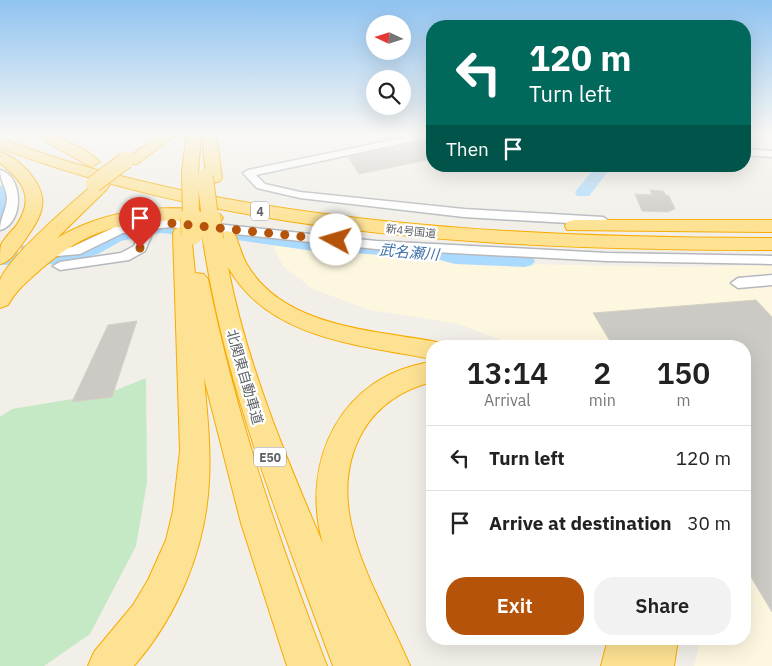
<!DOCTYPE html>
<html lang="en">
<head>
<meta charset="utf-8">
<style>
	:root { --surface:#fff; --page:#f2f2f2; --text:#222; --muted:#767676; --line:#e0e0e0; --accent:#b45309 }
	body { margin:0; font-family:"IBM Plex Sans","Noto Sans JP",sans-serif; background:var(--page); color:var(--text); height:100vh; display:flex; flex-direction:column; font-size:19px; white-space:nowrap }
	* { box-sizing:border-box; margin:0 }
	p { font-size:16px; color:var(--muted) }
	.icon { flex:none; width:28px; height:28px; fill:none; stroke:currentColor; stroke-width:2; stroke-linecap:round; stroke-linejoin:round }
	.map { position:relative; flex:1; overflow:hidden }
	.sheet { position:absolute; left:426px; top:340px; width:325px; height:305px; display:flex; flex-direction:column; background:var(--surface); border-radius:20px; box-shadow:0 5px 20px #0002 }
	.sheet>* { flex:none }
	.hud { position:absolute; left:426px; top:20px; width:325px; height:152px; border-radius:20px; box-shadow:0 5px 20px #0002; background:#00695c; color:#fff; overflow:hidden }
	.needle { width:32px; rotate:274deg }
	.buttons { position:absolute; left:366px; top:15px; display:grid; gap:10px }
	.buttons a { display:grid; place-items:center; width:45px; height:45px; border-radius:50%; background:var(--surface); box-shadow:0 5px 20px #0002; font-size:25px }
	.pin { position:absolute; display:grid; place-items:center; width:42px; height:42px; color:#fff; margin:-51px -21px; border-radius:50% 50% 50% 0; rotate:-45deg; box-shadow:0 0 5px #0007 }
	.pin .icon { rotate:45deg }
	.me { position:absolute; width:55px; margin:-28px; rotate:276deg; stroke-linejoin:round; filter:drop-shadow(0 0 4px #0008) }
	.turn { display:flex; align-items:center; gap:18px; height:105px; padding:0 20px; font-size:22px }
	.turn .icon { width:65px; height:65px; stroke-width:2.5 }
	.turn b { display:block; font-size:35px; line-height:42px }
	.then { display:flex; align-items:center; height:48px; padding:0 20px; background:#0003; gap:10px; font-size:19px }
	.eta { display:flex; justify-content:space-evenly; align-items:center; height:85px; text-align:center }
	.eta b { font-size:30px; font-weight:600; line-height:35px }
	.primary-button { display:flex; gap:10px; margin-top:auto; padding:10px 20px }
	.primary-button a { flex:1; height:58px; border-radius:20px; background:var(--accent); color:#fff; font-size:20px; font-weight:600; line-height:58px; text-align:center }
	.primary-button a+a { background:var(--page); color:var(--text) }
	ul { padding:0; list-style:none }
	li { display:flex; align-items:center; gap:15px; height:65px; padding:0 20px; border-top:1px solid var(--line) }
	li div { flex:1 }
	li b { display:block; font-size:19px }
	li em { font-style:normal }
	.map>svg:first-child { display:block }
	.commercial { fill:#fef7e0 }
	.green { fill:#c5e8c5 }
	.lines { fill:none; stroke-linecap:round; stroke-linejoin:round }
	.river { fill:#aadaff; fill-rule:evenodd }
	.building { fill:#cccac5; stroke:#d6d1c6 }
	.minor-tunnel { stroke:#ccccc8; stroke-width:14; stroke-dasharray:14 7; stroke-linecap:butt }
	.minor-casing { stroke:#b5b8bc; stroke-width:3 }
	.highway-casing { stroke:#f9ab00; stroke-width:2 }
	.minor { fill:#fff; fill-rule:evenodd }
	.highway { fill:#fde293; fill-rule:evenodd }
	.highway-bridge-far1-casing { stroke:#f9ab00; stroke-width:18; stroke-linecap:butt }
	.highway-bridge-casing { stroke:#f9ab00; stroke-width:22; stroke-linecap:butt }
	.highway-bridge-far1 { stroke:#fde293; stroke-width:16 }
	.highway-bridge { stroke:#fde293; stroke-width:21 }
	.route { stroke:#b45309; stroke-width:9; stroke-dasharray:0 16.2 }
	.labels { text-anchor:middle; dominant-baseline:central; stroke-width:4.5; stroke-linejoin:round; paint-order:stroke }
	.far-street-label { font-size:11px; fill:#5f6368; stroke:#fff }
	.shield { fill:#fff; stroke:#8f9295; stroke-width:1 }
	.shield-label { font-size:12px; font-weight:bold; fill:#5f6368 }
	.street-label { font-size:14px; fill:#5f6368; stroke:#fff }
	.water-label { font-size:15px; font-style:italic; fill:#4174aa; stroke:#fff }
</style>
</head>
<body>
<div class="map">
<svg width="772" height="666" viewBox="0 0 772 666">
	<rect width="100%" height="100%" fill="#f1efe8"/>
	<path class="commercial" d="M271,242L336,250L527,264L667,267L772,265V666H694L701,639H745V346H518L455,323L370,310L313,289L283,266Z"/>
	<path class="green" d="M146,378L147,482L136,546L90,634L44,666H0V417L12,409L109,393Z"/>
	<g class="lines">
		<path class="river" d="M596,166H612L589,196H577L575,192Z
			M0,185C14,189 12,200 12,212L6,218L0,219Z
			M160,221L237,228L335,242L354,241L437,247L455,252L525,255L532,257L535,261L532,265L525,267L455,264L436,259L354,253L335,254L237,240L160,233L121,241L98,254L63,264L0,265V253L62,252L84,246L107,233L126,227Z"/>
	</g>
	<path class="building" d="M432,139V159L359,174L348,157Z
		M650,190L663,191L666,195L669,196L675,209L667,212L642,211L635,194L652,195Z
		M756,300L772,317V612L745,567V346H613L593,313Z
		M137,321L112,397L72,402L108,325Z"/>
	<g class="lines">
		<path class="minor-tunnel" d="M0,252L43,253"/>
		<g class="minor-casing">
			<path id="minor" d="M425,133H432V137L256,175L265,184L300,192L464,209L603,217L609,221L603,225L464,217L300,198L257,188L243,173L248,170Z
				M745,149L772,151V157L745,155Z
				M0,170C24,176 24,224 0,230C0,218 7,209 7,198C6,187 0,180 0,170Z
				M170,219L376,241L607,253L772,256V264L607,261L376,249L170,227L154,229L145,251L129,260L60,270L53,266L60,262L121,253L134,246L140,231L123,233L80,254L57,256L55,253L57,250L72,247L115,227Z
				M772,275V285L738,288L731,283L738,278Z"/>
		</g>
		<g class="highway-casing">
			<path id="highway" d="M43,133H57V136L88,152L100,162L92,167L87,165L45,141Z
				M163,133H178L137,164H127L124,161L127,158Z
				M187,133H201L198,172L190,177L182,172Z
				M202,133H216L222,178L220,181L214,183L206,178Z
				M0,139C20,144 40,153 60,159C101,172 143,182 185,191C379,230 575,238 772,238V250C518,250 240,239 0,148Z
				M0,152C9,154 19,162 26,169C53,198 43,215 22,244C16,252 10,262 0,264C0,259 0,249 1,245C4,238 11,232 16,226C35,198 24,182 0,163Z
				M101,181L107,183L109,186L107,189L57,238C104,210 167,201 220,214L223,218L220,222L214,223C144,217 96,221 41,269C26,283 18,288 8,305L0,308C0,300 0,288 0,280C9,256 74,201 95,183Z
				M574,220H772V232L567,230L565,226L567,222Z
				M182,227L189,229L191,233L195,273L204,274L208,279C235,412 278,539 327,666H287L241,523L204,378C207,412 211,446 209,481C206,548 178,615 134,666H88L94,652L133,605L148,580L166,540L173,511L180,451L173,233L175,229Z
				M227,231L234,233L236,237C240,247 242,257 248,266C284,326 370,330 432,341L441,343L442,346H432V359C359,345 268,339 228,267C246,362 285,455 323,544C299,461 342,374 432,362V382C404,389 378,405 363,431C318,509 381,595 410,666H333C282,526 225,388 203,240L206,236H218Z
				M608,639H678L674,666H601Z"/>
		</g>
		<use href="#minor" class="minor"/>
		<use href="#highway" class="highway"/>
		<g class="highway-bridge-far1-casing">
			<path id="highway-bridge-far1" d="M190,172L191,218
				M205,177L210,218
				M94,184L126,160"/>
		</g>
		<g class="highway-bridge-casing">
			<path id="highway-bridge" d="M191,217L192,234
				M210,217L213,240"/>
		</g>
		<use href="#highway-bridge-far1" class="highway-bridge-far1"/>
		<use href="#highway-bridge" class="highway-bridge"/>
	</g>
	<linearGradient id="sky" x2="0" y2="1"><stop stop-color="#8fc3f1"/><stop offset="0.59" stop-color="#f9f8f5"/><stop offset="1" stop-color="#f9f8f5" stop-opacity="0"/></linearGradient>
	<rect width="772" height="226" fill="url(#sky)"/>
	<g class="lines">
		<path class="route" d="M140,248L149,224L170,223L336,240"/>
	</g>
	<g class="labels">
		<g class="far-street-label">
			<text transform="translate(411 231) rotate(6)">新4号国道</text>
		</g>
		<g class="shield">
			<rect x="251" y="201.5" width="18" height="19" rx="4"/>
			<rect x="254" y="447.5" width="32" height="19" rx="4"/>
		</g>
		<g class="shield-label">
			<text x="260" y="211">4</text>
			<text x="270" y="457">E50</text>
		</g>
		<g class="street-label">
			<text transform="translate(245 377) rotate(74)">北関東自動車道</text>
		</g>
		<g class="water-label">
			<text transform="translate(409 252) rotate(5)">武名瀬川</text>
		</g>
	</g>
</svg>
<div class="buttons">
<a><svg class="needle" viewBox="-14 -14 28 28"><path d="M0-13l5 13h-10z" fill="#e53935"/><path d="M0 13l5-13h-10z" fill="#767676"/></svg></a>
<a><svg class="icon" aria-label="search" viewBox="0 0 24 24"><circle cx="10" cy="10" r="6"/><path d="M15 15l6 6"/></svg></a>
</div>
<div class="pin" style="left:140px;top:248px;background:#d93025"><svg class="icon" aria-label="arrive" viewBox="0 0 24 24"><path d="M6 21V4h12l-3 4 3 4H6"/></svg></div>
<svg class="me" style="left:336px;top:240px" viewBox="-20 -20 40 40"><circle r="19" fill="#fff"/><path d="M0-13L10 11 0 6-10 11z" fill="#b45309"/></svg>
<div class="hud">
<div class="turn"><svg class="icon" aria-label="left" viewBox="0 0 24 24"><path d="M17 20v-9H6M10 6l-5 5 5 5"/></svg><div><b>120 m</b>Turn left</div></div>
<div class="then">Then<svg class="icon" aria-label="arrive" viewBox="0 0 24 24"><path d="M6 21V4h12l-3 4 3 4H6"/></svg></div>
</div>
<section class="sheet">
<div class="eta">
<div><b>13:14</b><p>Arrival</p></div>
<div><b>2</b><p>min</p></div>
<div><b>150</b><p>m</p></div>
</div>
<ul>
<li><svg class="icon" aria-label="left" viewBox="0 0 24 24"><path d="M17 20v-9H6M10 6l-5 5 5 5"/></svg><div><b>Turn left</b></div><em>120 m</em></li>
<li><svg class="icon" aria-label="arrive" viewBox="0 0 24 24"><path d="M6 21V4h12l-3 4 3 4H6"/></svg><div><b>Arrive at destination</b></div><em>30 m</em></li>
</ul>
<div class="primary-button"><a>Exit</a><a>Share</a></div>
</section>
</div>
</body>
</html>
